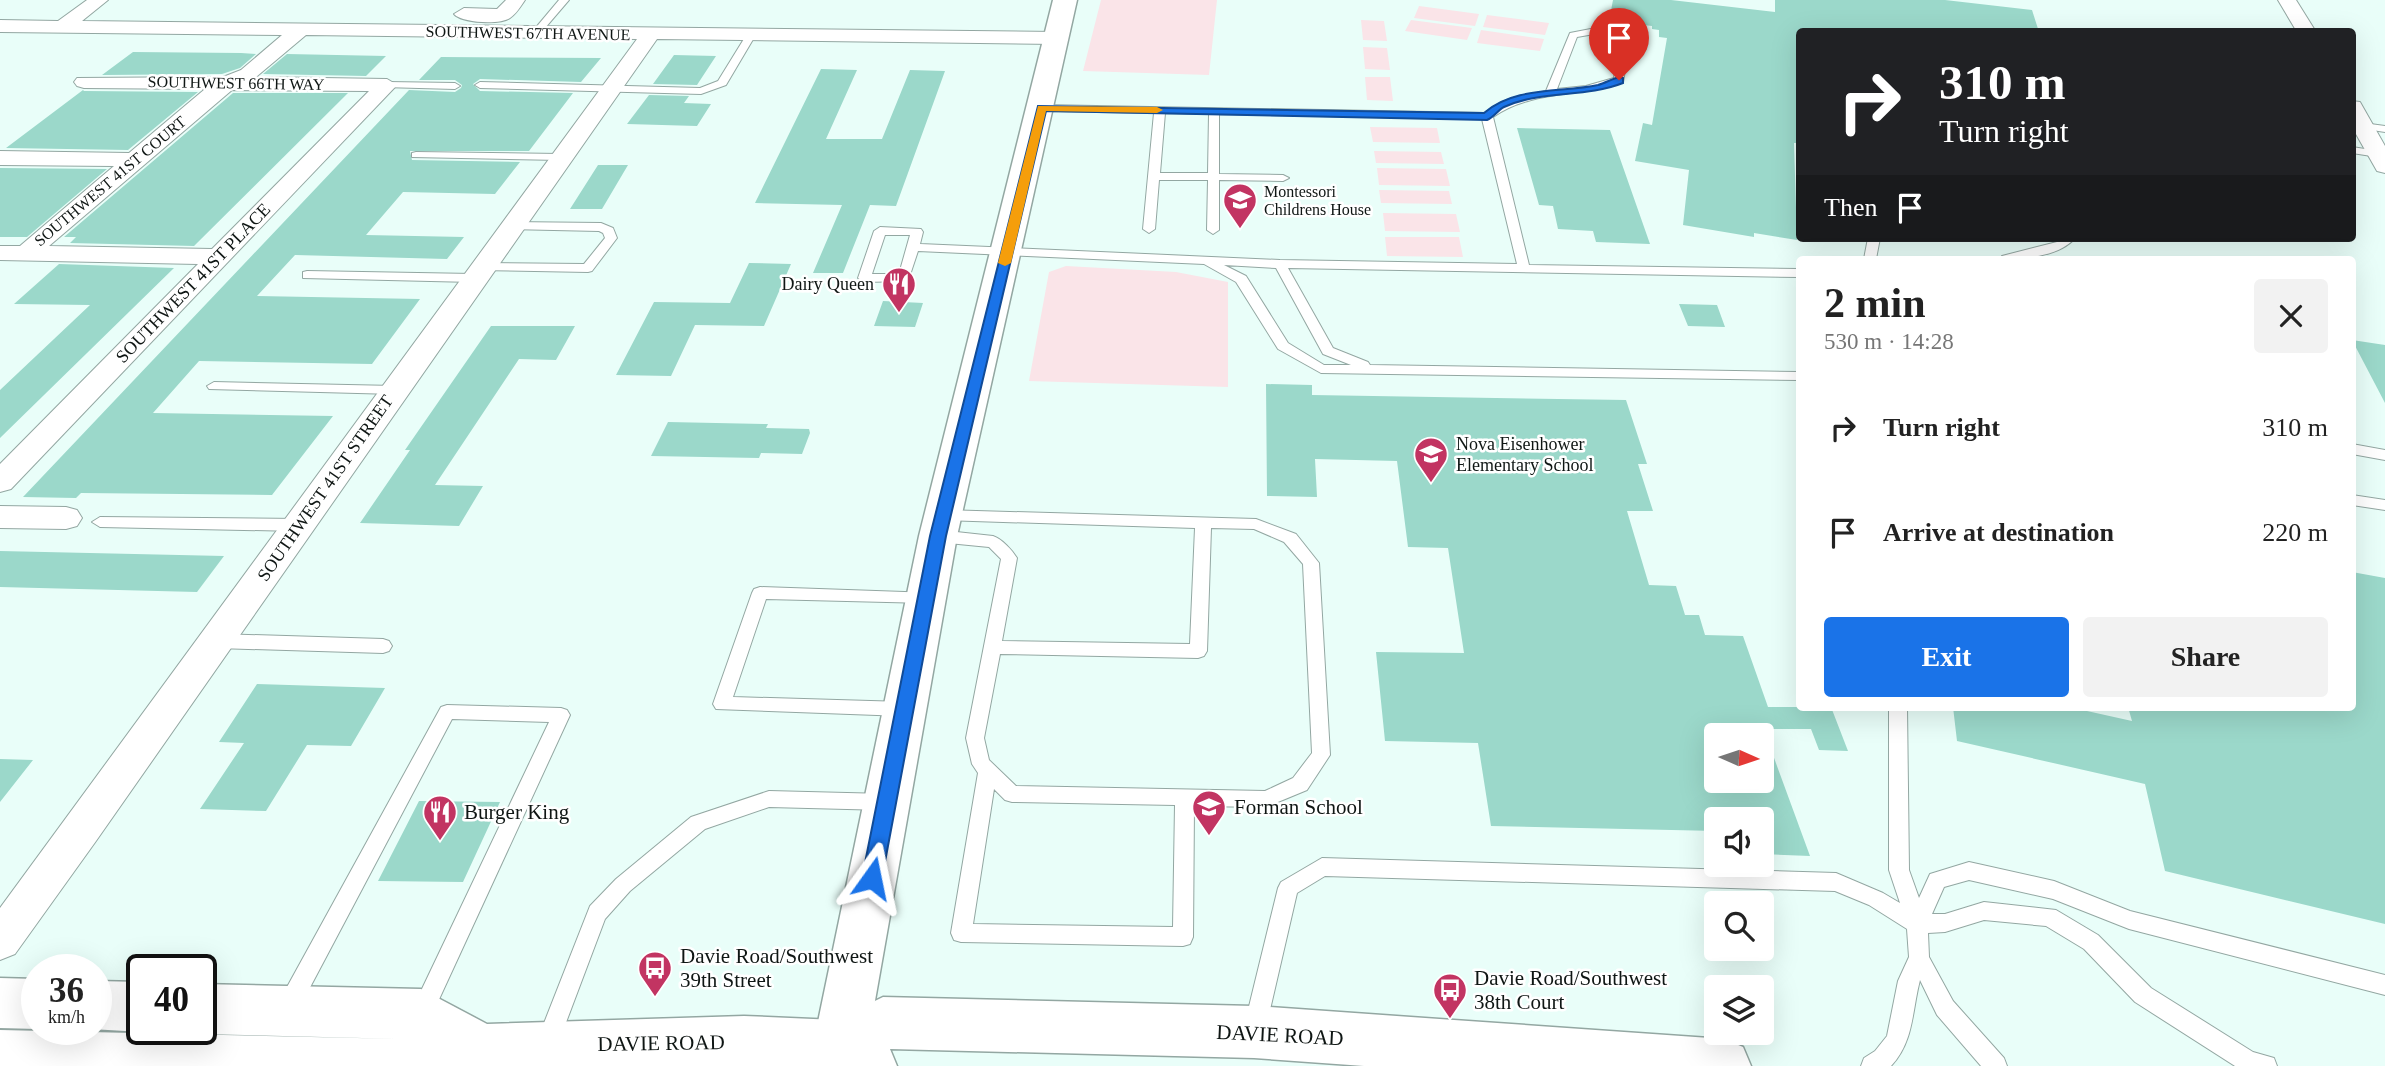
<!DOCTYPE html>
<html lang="en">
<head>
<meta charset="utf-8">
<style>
	:root { --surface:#fff; --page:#f2f2f2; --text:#222; --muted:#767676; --accent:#1a73e8 }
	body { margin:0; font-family:Georgia,serif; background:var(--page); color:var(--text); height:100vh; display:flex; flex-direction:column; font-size:26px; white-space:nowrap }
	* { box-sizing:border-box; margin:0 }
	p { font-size:23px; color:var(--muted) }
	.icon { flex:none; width:38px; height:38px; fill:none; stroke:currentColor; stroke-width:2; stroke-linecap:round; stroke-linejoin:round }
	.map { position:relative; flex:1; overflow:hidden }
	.sheet { position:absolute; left:1796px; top:256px; width:560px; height:455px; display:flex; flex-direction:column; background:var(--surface); border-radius:7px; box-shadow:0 7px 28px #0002 }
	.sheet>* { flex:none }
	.guide { position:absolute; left:1796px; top:28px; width:560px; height:214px; border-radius:7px; box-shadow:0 7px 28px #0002; background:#202124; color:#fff; overflow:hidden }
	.needle { width:46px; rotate:93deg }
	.fabs { position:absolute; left:1704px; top:723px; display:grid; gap:14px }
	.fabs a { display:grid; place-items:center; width:70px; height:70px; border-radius:7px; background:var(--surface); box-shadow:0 7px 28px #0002; font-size:35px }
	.speed { position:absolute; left:21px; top:954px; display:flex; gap:14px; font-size:35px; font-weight:700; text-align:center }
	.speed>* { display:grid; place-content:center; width:91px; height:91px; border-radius:50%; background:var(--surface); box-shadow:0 7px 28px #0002; line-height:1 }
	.speed small { font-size:18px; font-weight:400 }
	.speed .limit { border:4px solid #111; border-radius:10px; background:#fff; color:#111 }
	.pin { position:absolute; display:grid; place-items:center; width:60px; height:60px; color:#fff; margin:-72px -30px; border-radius:50% 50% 50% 0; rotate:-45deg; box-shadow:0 0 7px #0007 }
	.pin .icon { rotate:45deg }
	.me { position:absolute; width:77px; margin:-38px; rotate:12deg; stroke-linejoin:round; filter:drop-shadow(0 0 5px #0008) }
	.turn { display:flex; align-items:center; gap:24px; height:147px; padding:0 28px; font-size:32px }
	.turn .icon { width:91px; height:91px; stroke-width:2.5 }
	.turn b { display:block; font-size:49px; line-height:60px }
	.then { display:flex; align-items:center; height:66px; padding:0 28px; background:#0003; gap:14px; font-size:26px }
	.round { display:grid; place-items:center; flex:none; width:74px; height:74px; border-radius:7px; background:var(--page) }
	.head { display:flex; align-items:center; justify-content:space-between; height:119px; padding:0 28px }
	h1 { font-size:42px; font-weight:800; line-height:52px }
	.button { display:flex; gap:14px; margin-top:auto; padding:14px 28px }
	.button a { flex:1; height:80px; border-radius:7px; background:var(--accent); color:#fff; font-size:28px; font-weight:800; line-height:80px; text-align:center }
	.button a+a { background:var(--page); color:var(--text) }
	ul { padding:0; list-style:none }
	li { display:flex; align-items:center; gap:21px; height:105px; padding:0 28px }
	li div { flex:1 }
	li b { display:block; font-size:26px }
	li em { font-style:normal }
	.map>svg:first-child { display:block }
	.green { fill:#fae4e8 }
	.building { fill:#9bd8ca }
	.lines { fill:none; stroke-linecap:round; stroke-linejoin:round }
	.service-casing { stroke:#93a7a2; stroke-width:2 }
	.minor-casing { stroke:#93a7a2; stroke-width:2 }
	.tertiary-casing { stroke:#93a7a2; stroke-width:3 }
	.secondary-casing { stroke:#93a7a2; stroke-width:3 }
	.service { fill:#fff; fill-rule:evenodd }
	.minor { fill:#fff; fill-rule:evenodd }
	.tertiary { fill:#fff; fill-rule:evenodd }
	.secondary { fill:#fff; fill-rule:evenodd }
	.route { fill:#1a73e8; stroke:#114b97; stroke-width:2 }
	.slow { fill:#f59e0b }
	.labels { text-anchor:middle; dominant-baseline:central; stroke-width:5; stroke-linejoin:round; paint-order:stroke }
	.far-street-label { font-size:16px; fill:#0f1614; stroke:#fff }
	.far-poi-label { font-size:16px; fill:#0f1614; stroke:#fff; text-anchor:start }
	.street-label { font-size:18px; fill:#0f1614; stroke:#fff }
	.poi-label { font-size:18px; fill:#0f1614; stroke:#fff; text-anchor:end }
	.near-poi-label { font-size:21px; fill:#0f1614; stroke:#fff; text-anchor:start }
	.near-street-label { font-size:21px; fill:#0f1614; stroke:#fff }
</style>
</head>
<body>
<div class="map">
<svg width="2385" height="1066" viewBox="0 0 2385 1066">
	<rect width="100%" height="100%" fill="#e9fef9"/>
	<path class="green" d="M1101,0H1217L1209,75L1083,71Z
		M1419,6L1479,14L1475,26L1414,18Z
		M1487,15L1549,23L1545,35L1483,27Z
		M1361,20L1384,21L1387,41L1363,40Z
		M1411,20L1472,28L1467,40L1405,31Z
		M1481,30L1544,39L1540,51L1477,43Z
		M1363,47L1387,48L1390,70L1365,69Z
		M1365,77H1390L1393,101L1367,100Z
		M1370,127L1437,128L1440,143L1373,142Z
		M1374,151L1441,152L1444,164L1376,163Z
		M1377,168L1446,169L1450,186L1379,185Z
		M1379,190L1449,191L1452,204L1381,203Z
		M1383,213L1456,214L1460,232L1385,231Z
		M1385,237H1459L1463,257L1387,256Z
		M1066,266L1176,272L1228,282V387L1029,381L1049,272Z"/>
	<path class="building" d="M1613,0H1671L1775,12V0H1945L2032,10L2039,32H1892L1862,28V32H1799V143H1794L1797,240L1754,233V237L1683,225L1689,170L1635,161L1643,123L1652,125L1667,38L1659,37V30L1652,29V26L1609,21Z
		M133,52L241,53L256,54L240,68L222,74L102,75Z
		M287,54L386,56L366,76L263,74Z
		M674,55L716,56L697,85L653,84Z
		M441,57L601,58L581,82L480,79L473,84L480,91L573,93L529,151H410L412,160L520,162L495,194L403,192L366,235L464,237L447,259L295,255L257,296L420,299L372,364L199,361L153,413L333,416L272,495L81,493L76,498L23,497L409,90L455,92L461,88L462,85L455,80H419Z
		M821,69L857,70L826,139H882L910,70L945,71L896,206L870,205L843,273H813L842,205L755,203Z
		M83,90L84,91L198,92L128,150L6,148Z
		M233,93H348L194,246L70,243L76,237H64Z
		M649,95L689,96L684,103L711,104L697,126L627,124Z
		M1517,128L1610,130L1650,244L1596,242L1593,231L1558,229L1553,206L1539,205Z
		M598,165H628L602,209H570Z
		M0,168L107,169L27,237H0Z
		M749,263L791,264L764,326L695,325L671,376L616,375L654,302L730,303Z
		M59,264L174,268L0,438V390L90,305L14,304Z
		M883,301L923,303L915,327L874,326Z
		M1679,304L1717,305L1725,327L1688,326Z
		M491,326H575L556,360L519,359L435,485L483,486L459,526L360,523L410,450H405Z
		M2352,340L2385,345V403Z
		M1266,384L1312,385V395L1626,400L1647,464H1638L1653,511H1627L1649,585L1676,586L1685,615H1699L1705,635L1743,636L1768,707H1831L1848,751L1819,750L1811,729H1764L1766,735H1717V780H1762V736H1766L1810,856L1762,854V819H1717V831L1491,826L1478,743L1385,741L1376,652L1464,653L1448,548L1408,547L1397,461L1315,459L1317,497L1267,496Z
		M668,422L768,424L766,428L809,429L810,433L802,454L761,453L759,458L651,456Z
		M0,551L224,556L197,592L0,587Z
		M2352,572L2385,578V924L2165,871L2145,784L1957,741L1953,707H2069L2132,721L2128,707H2352Z
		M257,684L385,688L351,746L307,745L266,811L200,809L244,743L219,742Z
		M0,759L33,760L0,802Z
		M419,801L500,802L463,882L378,881Z"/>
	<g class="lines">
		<g class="service-casing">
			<path id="service" d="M559,0H569L539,35H533V31Z
				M1601,27L1630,40L1623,82C1580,97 1531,90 1493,117L1529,265L1799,269V277L1288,268L1333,348L1368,362L1370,365L1799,372V380L1321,373L1278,349L1236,282L1204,264L918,251L908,281L864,282L858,278L874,231L880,227L921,229L923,232L920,244L1280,260L1517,264L1482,119L1219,114V174L1283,175L1289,178L1283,181L1219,180V230L1213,234L1207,230L1208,180H1159L1155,229L1149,233L1143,229L1154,113L1042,111L1037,108L1042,105L1485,113L1513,98L1546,91L1570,33ZM1600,33L1620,41L1614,78L1586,86L1557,89L1577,37ZM1165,113L1209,114L1208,173H1160ZM885,235H910L899,274H872ZM1224,265L1276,268L1323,354L1351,365H1324L1288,343L1246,276Z
				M747,34L755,36L726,85L701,94L480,88L475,85L480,82L700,88L718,81Z
				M387,82L455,83L460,86L455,89L383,87L382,85Z
				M2363,123L2385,126V132L2359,128V124Z
				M2352,147L2378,151L2384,154L2378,157L2352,153Z
				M416,152L560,154L566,157L560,160L412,157V153Z
				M510,222L601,223L613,228L617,238L592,271L588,272L476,270V264L480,263L584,264L605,238L603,233L599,231L506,229V223Z
				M1868,238H1880L1876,259H1864Z
				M2062,238H2075C2059,257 2023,259 2000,259L2002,256L2057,242Z
				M307,271L473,274L479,278L473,282L303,278V272Z
				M214,382L395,386L402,390L395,394L209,389L207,386Z
				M2352,444L2385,450V460L2352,454Z
				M2352,495L2385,500V510L2352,505Z
				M943,510L1256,519L1296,534L1319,563L1330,755L1307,790L1266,807L1194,806L1193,937L1190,944L1183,946L961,942L954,940L951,933L978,773L972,764L966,738L1001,559L989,547L938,542L930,536L938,530L993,536C1002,539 1012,550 1017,558L1002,641L1190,644L1195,528L943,520L935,515ZM1211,528L1254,529L1284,542L1303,564L1312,753L1293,778L1265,791L1016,786L989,760L984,738L1000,654L1198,658L1204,656L1207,651ZM994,789L1005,800L1012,802L1175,805L1173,927L973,924Z
				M100,517L299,519L307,525L299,531L100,527L92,522Z
				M760,587L933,593L935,597L933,601L927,603L766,599L733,697L904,702L910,704L913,709L910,714L904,716L716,709L713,704L752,593L754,589Z
				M217,634L383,639L389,641L392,646L389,651L383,653L217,648L211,646L208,641L211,636Z
				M447,705L561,708L567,710L570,715L430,1019L422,1022L414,1019L411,1012L549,722L452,719L297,1012L289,1015L281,1012L278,1005L281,998L441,707Z
				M1889,707H1907L1909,870L1919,898L1930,874L1969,862L2054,881L2130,911L2385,975V995L2129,929L2053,899L1969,880L1944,887L1932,914H1945L1984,902L2056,910L2098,935L2151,988L2253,1052L2274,1058L2277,1066H2235L2135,1002L2084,949L2046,926L1984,920L1945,932L1928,933L1929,957L1953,1001L2004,1058L2007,1066H1981L1937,1015L1920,980C1912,1010 1914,1042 1891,1066H1861L1864,1058L1875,1051L1887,1036L1898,981L1909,957L1907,929L1869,905L1835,891L1325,876L1297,893L1266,1027L1263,1034L1255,1037L1247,1034L1244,1027L1278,888L1281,882L1322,858L1836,873L1883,893L1900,903L1889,870Z
				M769,791L886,794L893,796L895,802L893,808L886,810L769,807L705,829L630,891L605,919L556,1049L548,1052L540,1049L537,1041L590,906L616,879L691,817Z"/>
		</g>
		<g class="minor-casing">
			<path id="minor" d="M87,0H108L82,21L1056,32L1066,38L1056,44L657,39L96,841L15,954L0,960V908L637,39L306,35L256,77L387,79L397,85L11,489L0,492V464L198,264L0,260V246H20L114,166L0,165V151L129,153L205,89L84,88L77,86L74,82L77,78L223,77L241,70L282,35L0,32V20L58,21ZM232,90L369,91L212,249L49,246Z
				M506,0H525C521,6 516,14 510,18C500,25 462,23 454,14L464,8L497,9Z
				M2278,0H2296L2316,32H2297Z
				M2352,101L2360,102L2385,146V173L2377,171L2352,127Z
				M0,506L66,507L77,510L82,518L77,526L66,529L0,528Z"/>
		</g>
		<g class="tertiary-casing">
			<path id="tertiary" d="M1053,0H1077L957,536L867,1046L859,1065L825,1066L813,1046L919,536Z"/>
		</g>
		<g class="secondary-casing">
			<path id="secondary" d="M0,978L37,979V1029L0,1028Z
				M96,981L142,982V1029H150L142,1032L91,1029H96Z
				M201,984L421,989L487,1024L744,1016L836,1020L883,997L1254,1006L1724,1039L1743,1047L1751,1066H1364L1254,1058L890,1049L897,1066H0V1030L402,1039L201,1034L188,1029H201Z"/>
		</g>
		<use href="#service" class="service"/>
		<use href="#minor" class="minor"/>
		<use href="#tertiary" class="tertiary"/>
		<use href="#secondary" class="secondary"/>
	</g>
	<path class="route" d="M1619,77L1623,78V83C1585,98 1541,90 1504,107C1498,110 1494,117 1487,120L1046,111L946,536L882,878L879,885L872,887L865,885L862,878L930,536L1038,106L1484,113C1514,86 1561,93 1598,85C1605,83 1612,79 1619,77Z"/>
	<path class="slow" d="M1038,106L1157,107L1163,110L1157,113L1046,111L1011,263L1005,266L998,263Z"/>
	<defs>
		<g id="school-pin" transform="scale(1.75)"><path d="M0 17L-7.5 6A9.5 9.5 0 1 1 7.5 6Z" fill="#c23462" stroke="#fff"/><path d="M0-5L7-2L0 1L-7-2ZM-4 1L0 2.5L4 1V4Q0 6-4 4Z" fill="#fff"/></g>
		<g id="restaurant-pin" transform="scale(1.75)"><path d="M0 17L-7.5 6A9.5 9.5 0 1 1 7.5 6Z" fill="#c23462" stroke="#fff"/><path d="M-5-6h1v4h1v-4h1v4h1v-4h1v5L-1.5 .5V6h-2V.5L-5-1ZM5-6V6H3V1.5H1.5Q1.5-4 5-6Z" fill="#fff"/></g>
		<g id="bus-pin" transform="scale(1.75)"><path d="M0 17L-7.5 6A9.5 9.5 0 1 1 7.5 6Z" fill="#c23462" stroke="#fff"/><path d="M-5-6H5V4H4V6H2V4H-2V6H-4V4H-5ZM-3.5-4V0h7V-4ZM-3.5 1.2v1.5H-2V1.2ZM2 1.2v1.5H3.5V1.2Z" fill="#fff"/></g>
	</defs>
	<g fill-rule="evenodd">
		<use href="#school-pin" x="1240" y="200"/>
		<use href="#restaurant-pin" x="899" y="284"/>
		<use href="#school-pin" x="1431" y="454"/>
		<use href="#school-pin" x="1209" y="807"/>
		<use href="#restaurant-pin" x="440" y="812"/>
		<use href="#bus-pin" x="655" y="968"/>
		<use href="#bus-pin" x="1450" y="990"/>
	</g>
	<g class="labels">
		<g class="far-street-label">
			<text transform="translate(528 33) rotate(1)">SOUTHWEST 67TH AVENUE</text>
			<text transform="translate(236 83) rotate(1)">SOUTHWEST 66TH WAY</text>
			<text transform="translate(110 181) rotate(-40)">SOUTHWEST 41ST COURT</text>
		</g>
		<g class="far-poi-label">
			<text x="1264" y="191">Montessori<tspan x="1264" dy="18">Childrens House</tspan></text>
		</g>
		<g class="street-label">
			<text transform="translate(193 283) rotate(-46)">SOUTHWEST 41ST PLACE</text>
			<text transform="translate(325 488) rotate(-55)">SOUTHWEST 41ST STREET</text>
		</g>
		<g class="poi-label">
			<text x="874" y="284">Dairy Queen</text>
			<text x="1456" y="444" text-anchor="start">Nova Eisenhower<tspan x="1456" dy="21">Elementary School</tspan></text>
		</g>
		<g class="near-poi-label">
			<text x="1234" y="807">Forman School</text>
			<text x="464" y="812">Burger King</text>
			<text x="680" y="956">Davie Road/Southwest<tspan x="680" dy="24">39th Street</tspan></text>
			<text x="1474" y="978">Davie Road/Southwest<tspan x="1474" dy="24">38th Court</tspan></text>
		</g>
		<g class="near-street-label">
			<text transform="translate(1280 1035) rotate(3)">DAVIE ROAD</text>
			<text transform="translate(661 1043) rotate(-1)">DAVIE ROAD</text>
		</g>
	</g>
</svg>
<div class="fabs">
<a><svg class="needle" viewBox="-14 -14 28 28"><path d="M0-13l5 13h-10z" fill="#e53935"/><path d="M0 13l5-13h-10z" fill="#767676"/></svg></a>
<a><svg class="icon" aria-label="sound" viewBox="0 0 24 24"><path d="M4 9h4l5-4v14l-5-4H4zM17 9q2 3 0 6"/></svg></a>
<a><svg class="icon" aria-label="search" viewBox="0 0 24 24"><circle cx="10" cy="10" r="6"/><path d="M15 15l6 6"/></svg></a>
<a><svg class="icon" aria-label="layers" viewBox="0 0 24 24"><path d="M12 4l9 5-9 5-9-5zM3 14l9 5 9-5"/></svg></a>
</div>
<div class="speed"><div>36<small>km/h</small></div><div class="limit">40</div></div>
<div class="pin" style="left:1619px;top:80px;background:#d93025"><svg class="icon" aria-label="arrive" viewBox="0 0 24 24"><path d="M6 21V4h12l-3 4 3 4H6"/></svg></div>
<svg class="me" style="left:872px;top:878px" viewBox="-20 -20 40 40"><path d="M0-17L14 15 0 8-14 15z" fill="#1a73e8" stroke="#fff" stroke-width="4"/></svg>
<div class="guide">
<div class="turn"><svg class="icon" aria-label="right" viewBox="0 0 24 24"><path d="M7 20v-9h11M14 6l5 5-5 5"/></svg><div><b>310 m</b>Turn right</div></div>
<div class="then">Then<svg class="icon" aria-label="arrive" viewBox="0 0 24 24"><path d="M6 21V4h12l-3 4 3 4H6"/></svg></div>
</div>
<section class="sheet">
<div class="head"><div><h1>2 min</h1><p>530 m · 14:28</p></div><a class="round"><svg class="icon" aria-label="close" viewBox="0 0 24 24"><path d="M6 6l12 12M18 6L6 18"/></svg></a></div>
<ul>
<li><svg class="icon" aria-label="right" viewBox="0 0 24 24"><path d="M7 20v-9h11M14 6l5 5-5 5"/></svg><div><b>Turn right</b></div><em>310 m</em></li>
<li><svg class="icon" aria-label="arrive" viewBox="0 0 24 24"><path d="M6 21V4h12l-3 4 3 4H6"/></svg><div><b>Arrive at destination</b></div><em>220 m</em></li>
</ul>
<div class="button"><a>Exit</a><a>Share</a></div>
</section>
</div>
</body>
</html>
